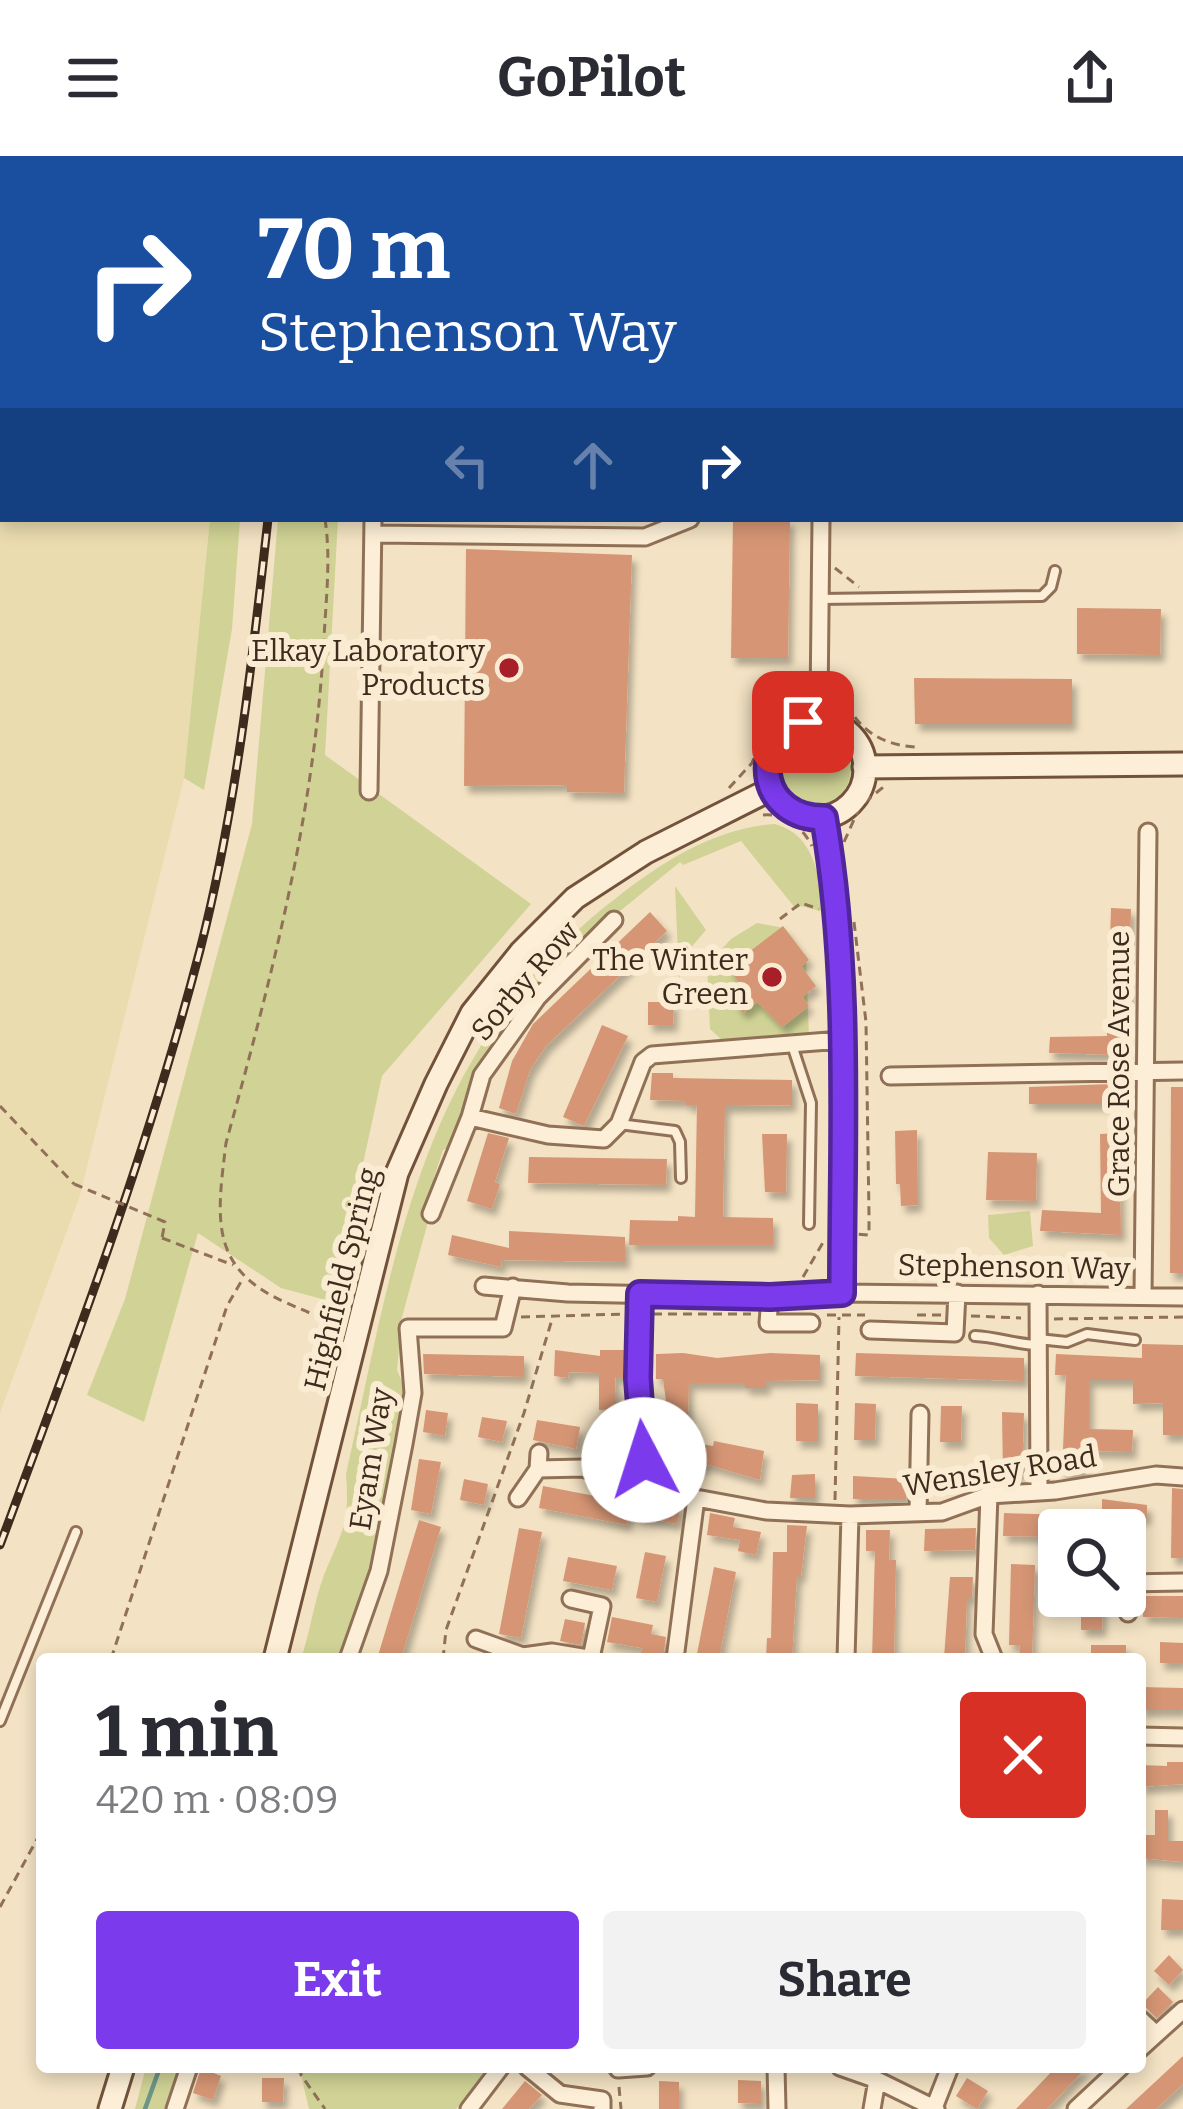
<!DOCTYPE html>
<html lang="en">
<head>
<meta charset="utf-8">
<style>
	:root { --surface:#fff; --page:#f2f2f3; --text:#2b2b33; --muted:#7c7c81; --accent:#7c3aed }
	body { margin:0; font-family:Bitter,serif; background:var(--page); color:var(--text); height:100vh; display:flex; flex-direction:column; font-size:45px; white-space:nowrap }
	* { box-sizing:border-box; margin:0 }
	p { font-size:39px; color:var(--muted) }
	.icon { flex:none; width:66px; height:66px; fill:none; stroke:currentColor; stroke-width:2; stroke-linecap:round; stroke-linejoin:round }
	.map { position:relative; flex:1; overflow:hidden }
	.details { position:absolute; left:36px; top:1497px; width:1110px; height:420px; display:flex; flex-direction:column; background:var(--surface); border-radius:12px; box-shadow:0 6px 18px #0003 }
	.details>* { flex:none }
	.guide { position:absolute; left:0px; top:0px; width:1185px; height:366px; box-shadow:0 6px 18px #0003; background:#1a4fa0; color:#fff; overflow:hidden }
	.buttons { position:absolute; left:1038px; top:1353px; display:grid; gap:24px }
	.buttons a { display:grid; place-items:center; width:108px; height:108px; border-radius:12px; background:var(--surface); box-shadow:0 6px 18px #0003; font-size:60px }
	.pin { position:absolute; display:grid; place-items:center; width:102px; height:102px; color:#fff; margin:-51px; border-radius:24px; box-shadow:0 6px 18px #0006 }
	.me { position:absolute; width:132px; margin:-66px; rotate:355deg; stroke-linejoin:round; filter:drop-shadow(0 0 9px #0008) }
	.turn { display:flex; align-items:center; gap:42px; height:252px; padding:0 60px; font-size:54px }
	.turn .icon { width:156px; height:156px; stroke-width:2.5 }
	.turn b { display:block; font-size:84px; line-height:102px }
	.lanes { display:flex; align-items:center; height:114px; padding:0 60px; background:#0003; justify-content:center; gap:60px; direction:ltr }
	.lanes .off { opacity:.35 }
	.round { display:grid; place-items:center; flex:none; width:126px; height:126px; border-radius:12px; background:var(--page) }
	.overview { display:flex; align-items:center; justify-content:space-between; height:204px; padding:0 60px }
	h1 { font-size:72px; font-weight:700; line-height:90px }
	.cta { display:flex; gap:24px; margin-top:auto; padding:24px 60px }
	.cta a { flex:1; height:138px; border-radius:12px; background:var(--accent); color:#fff; font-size:48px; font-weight:700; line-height:138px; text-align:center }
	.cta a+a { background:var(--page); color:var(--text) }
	header { display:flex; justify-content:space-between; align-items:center; height:156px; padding:0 60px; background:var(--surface); font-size:54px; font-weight:700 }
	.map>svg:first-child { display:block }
	.farmland { fill:#eadcaf }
	.green { fill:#d0d395 }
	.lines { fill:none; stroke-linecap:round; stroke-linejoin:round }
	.stream { stroke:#6b9588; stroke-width:4.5 }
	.building { fill:#d69674; filter:url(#shadow) }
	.service-casing { stroke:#907157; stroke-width:14 }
	.minor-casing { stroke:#907157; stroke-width:21 }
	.secondary-casing { stroke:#72523a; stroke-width:27 }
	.path { stroke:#907157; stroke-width:3; stroke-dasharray:9 6; stroke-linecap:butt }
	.service { stroke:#fdefd7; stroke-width:8 }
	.minor { stroke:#fdefd7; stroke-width:15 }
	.secondary { stroke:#fdefd7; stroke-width:21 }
	.rail-casing { stroke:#3e2b1d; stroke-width:9 }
	.rail { stroke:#faecd3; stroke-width:4.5; stroke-dasharray:14; stroke-linecap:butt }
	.path-bridge { stroke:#907157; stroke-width:3; stroke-dasharray:9 6; stroke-linecap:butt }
	.route-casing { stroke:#51269a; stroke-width:30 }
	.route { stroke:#7c3aed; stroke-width:21 }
	.poi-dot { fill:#a71f29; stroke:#faecd3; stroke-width:4.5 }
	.labels { text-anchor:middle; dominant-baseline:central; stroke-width:12; stroke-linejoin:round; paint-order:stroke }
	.poi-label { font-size:30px; fill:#3e2b1d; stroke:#faecd3; text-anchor:end }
	.street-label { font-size:30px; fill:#3e2b1d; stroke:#faecd3 }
</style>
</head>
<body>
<header><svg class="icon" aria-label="menu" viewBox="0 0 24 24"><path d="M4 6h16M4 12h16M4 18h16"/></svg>GoPilot<svg class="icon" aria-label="share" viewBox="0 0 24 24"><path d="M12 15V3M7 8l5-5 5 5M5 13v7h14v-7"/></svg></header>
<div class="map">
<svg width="1183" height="1953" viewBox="0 0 1183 1953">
	<defs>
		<filter id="shadow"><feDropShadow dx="4.5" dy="7" stdDeviation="3" flood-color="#0004"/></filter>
	</defs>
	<rect width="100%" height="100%" fill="#f3e2c3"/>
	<path class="farmland" d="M0,0H222L3,3V363H210L184,622L80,1039L0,1257Z"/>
	<path class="green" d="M210,363H240L232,473L204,634L184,622Z
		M278,363H338L325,599L531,748L382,920L333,1146L281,1132L198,1077L144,1266L87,1239L125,1143L252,668Z
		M779 613a36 36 0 1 1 72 0a36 36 0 1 1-72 0Z
		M775,668C815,679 819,720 824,756L801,750L796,753L741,685L683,709L680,706L570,796L519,855L473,919L452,990L443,994L434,1021L438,1029L402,1161L397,1214L408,1241L388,1357L343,1503H301C310,1476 314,1446 324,1419C342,1375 350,1369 346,1318C397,1091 420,890 620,739C665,704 717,672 775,668Z
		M675,730L706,774L687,796L679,823Z
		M757,767L785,772L806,801L809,880L722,884L710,873L707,809L731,783Z
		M1030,1055L1033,1090L1004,1099L989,1082L988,1059Z
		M146,1911H180L168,1953H135Z
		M282,1911H490L485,1923L456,1953H309L301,1919Z"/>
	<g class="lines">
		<path class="stream" d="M145,1953L160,1911"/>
	</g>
	<path class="building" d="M733,363H790L788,502H731Z
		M466,393L632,399L624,637L567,636V629L464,630Z
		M1077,452L1161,453L1160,499L1077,498Z
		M914,522L1072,523V568H915Z
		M1111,752L1131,753L1128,863H1121L1120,899L1049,897L1050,881L1107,880Z
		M650,756L667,775L546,890L530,914L516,958L499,952L512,905L533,868Z
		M783,770L809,804L801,810L816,830L802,841L809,850L782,871L757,846L743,857L734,846L746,836L728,812Z
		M648,846H674L673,869H648Z
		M602,869L628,880L584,970L563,961Z
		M652,917H673V922L792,924V949L725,950L723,1061L773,1062V1089H629L630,1064L678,1065V1060L695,1061L697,949H686V945L650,944Z
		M1112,928L1114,948H1029V931Z
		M1171,931H1183V1117H1170Z
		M917,974L918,1049L901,1050L900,1028H896L895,975Z
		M488,977L509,982L495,1026L500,1028L492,1053L467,1045Z
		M1119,977L1121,1079L1040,1075L1042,1054L1101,1057L1100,978Z
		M762,978H787L786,1037L765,1036Z
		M988,996L1037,997L1036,1045L986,1044Z
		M529,1001L667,1003L666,1029L528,1027Z
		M509,1075L625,1081V1106L502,1104L501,1111L448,1099L452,1079L509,1092Z
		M1142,1188L1183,1189V1279H1163V1247L1133,1248V1224H1089V1273L1133,1274L1132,1296L1084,1295V1318H1062L1066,1219H1055L1056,1198L1142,1202Z
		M555,1194L600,1200V1194H626V1221H615L616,1253L599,1254V1217L569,1216L568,1222L554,1220Z
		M683,1197L717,1202L770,1197L820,1199V1224L766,1225V1232H745V1227H689L687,1286L713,1290L714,1285L764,1295L760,1324L705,1308L704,1312L662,1305L668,1277H664L666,1245L663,1223H656V1198Z
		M856,1197L1024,1202V1225L855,1220Z
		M423,1198L524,1200V1221L424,1218Z
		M796,1247L818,1248V1285H796Z
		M855,1247L876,1248L875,1284H854Z
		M941,1250H962L961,1286H940Z
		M426,1254L448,1257L445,1280L423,1276Z
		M1002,1256L1024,1257L1022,1318H1003Z
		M482,1261L507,1265L502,1286L478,1281Z
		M537,1264L580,1271L576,1293L533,1284Z
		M419,1303L441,1306L431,1358L411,1354Z
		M815,1318V1342H790L792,1319Z
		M853,1320L907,1323L906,1343H853Z
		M464,1323L488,1328L484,1349L460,1344Z
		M543,1330L631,1347L627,1369L539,1352Z
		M1172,1332L1183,1333V1402H1171Z
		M639,1342L681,1350L677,1368L635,1360Z
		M1102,1343L1147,1349V1362L1102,1363Z
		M710,1357L735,1362L733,1371L761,1376L756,1399L738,1395L740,1384L707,1379Z
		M1004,1357L1097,1360V1374H1059V1381L1003,1380Z
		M419,1364L441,1371L401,1503H377Z
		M787,1369L807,1370L801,1420H797L792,1503H766L767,1482H771L773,1396H787Z
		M519,1372L542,1376L521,1482L499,1478Z
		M976,1372L975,1394L924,1395L925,1373Z
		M866,1374H890L889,1404H896L894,1503H872L875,1395H866Z
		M645,1396L666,1400L657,1446L636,1442Z
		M568,1401L617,1410L612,1434L563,1425Z
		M1011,1408L1035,1409L1032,1503H1019L1020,1489H1009Z
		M714,1411L736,1416L719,1503H696Z
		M950,1421H973L972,1442H967L965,1503L944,1502Z
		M1081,1440H1103L1102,1474H1081Z
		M1143,1440H1183V1462L1143,1461Z
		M612,1461L653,1469L651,1478L666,1481L663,1502L641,1497L642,1492L607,1486Z
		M565,1463L585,1467L581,1489L560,1485Z
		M1160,1486L1183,1487V1507H1160Z
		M1091,1489H1126V1503H1091Z
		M1140,1531L1183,1532V1554H1140Z
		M1167,1606H1183V1628L1140,1631V1609L1167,1610Z
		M1155,1654H1168V1685H1183V1706L1140,1702V1679H1155Z
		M1162,1743L1183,1744V1774H1161Z
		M1169,1799L1183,1814L1169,1829L1154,1815Z
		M1158,1831L1173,1846L1157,1862L1142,1848Z
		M1183,1900V1928L1156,1953H1126Z
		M1056,1911H1087L1047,1953H1016Z
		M201,1912L221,1920L213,1944L193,1937Z
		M262,1922H284L283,1946H262Z
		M967,1922L988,1935L977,1953L956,1940Z
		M738,1924L761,1925V1948L738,1947Z
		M525,1925L542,1939L529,1953H502Z
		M659,1925L679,1926V1953H659Z"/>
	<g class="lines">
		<g class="service-casing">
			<path id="service" d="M821,443L1042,440L1051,431L1055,415
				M792,889L811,947L809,1068
				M619,968L675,975L680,986L681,1022
				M975,1180C997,1181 1014,1188 1037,1189
				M1038,1183L1067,1186L1087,1178L1135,1184
				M0,1565L76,1376"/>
		</g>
		<g class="minor-casing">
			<path id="minor" d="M829,3V0
				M373,378L645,381L690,363
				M815,565L819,549L821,363
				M369,635L373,363
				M824,662L837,758L842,1137
				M890,920L1183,915
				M470,961L548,979L604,983L619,968L643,906L652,899L841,884
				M431,1058L470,961L482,919L538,841L614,764
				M484,1130L568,1137L770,1141L842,1137L1183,1141
				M640,1138L638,1222L644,1305L669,1327L696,1342L766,1355L850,1359L942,1356L989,1339L1055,1335L1156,1319L1183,1321
				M1038,1138L1039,1334
				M1143,1140L1148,676
				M770,1141L768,1167H811
				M870,1174L955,1177L957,1137
				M539,1297L538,1313L582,1312L608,1320L644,1305
				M989,1339L984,1478L994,1503
				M518,1342L538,1313
				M918,1357L920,1258
				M571,1443L602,1450L591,1502
				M1128,1457L1127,1427L1183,1426
				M476,1483L523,1500L552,1496L594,1503
				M348,1503L379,1415L404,1288L413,1237L408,1172H503L513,1131
				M675,1503L696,1342
				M846,1503L850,1359
				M1140,1580L1183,1581
				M1140,1863L1156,1878
				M1140,1893L1183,1854
				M527,1911L560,1938L602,1944V1953
				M776,1911L777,1953
				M840,1911L877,1924L936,1953
				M618,1913L647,1911
				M934,1952L950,1911
				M175,1953L189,1911
				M469,1953L501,1911
				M872,1953L877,1924
				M1076,1953L1121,1911"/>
		</g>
		<g class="secondary-casing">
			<path id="secondary" d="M767 613a49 49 0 1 1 98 0a49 49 0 1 1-98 0Z
				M864,611L1183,608
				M275,1503L397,1017L436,928L472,857L521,796L575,742L646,696L771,633
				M110,1953L123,1911"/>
		</g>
		<path class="path" d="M306,0V3
			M325,363C331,402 326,443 324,482C315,656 272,820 226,987C217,1061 208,1113 287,1147C305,1155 322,1163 341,1167
			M835,412L859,431
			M835,521C849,563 870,588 915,591
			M729,632L752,607L761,584L792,537L804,544
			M763,659C786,657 802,671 812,690
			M844,686L860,650L887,628
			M780,763L801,747L819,753
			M854,766L866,866L869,1059V1079L856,1078
			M0,950L74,1028
			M162,1082L233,1109
			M803,1121L825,1083
			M653,1158H751
			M827,1159H865
			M917,1159H943
			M971,1160L1021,1162
			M521,1161L625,1158
			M1054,1163L1183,1161
			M835,1344L839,1161
			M111,1503L227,1150L242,1124
			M443,1503L446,1474L524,1257L553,1160
			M0,1751L42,1674
			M301,1911V1919L325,1953
			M619,1931L621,1953"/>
		<use href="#service" class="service"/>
		<use href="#minor" class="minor"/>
		<use href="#secondary" class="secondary"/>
		<g class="rail-casing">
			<path id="rail" d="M276,0V3
				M0,1389C73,1193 147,998 200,794C236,653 252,508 268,363"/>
		</g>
		<use href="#rail" class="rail"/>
		<path class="path-bridge" d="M74,1028L165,1066L162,1082"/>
	</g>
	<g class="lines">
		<g class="route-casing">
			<path id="route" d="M644,1304L638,1222L640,1138L770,1141L842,1137C842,980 851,817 824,662C762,663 746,591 803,566"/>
		</g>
		<use href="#route" class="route"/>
	</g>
	<g class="poi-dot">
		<circle cx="509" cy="512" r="12"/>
		<circle cx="772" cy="821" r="12"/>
	</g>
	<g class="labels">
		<g class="poi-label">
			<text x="485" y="495">Elkay Laboratory<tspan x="485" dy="34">Products</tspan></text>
			<text x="748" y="804">The Winter<tspan x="748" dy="34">Green</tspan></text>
		</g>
		<g class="street-label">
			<text transform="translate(525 825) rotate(-49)">Sorby Row</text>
			<text transform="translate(1119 908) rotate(-90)">Grace Rose Avenue</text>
			<text transform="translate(1014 1111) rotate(1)">Stephenson Way</text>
			<text transform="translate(342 1123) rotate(-76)">Highfield Spring</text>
			<text transform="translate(371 1303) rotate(-81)">Eyam Way</text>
			<text transform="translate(1000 1315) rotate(-9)">Wensley Road</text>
		</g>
	</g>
</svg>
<div class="buttons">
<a><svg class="icon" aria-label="search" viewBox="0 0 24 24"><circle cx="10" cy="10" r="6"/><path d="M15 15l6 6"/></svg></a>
</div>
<div class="pin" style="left:803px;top:566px;background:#d93025"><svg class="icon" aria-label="arrive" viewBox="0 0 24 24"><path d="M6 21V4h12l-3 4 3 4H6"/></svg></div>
<svg class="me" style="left:644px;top:1304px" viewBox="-20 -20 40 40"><circle r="19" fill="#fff"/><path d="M0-13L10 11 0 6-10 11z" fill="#7c3aed"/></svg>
<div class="guide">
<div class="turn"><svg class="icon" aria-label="right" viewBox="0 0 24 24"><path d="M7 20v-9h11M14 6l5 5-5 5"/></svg><div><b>70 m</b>Stephenson Way</div></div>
<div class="lanes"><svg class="icon off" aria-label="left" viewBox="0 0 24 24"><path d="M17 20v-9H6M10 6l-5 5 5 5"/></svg><svg class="icon off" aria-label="ahead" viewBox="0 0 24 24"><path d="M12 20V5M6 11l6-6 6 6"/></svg><svg class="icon" aria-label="right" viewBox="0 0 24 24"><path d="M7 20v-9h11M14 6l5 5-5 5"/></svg></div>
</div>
<section class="details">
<div class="overview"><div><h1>1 min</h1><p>420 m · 08:09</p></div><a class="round" style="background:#d93025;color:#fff"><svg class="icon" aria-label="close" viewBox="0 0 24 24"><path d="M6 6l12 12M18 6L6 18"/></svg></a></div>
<div class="cta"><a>Exit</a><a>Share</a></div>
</section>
</div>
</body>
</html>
